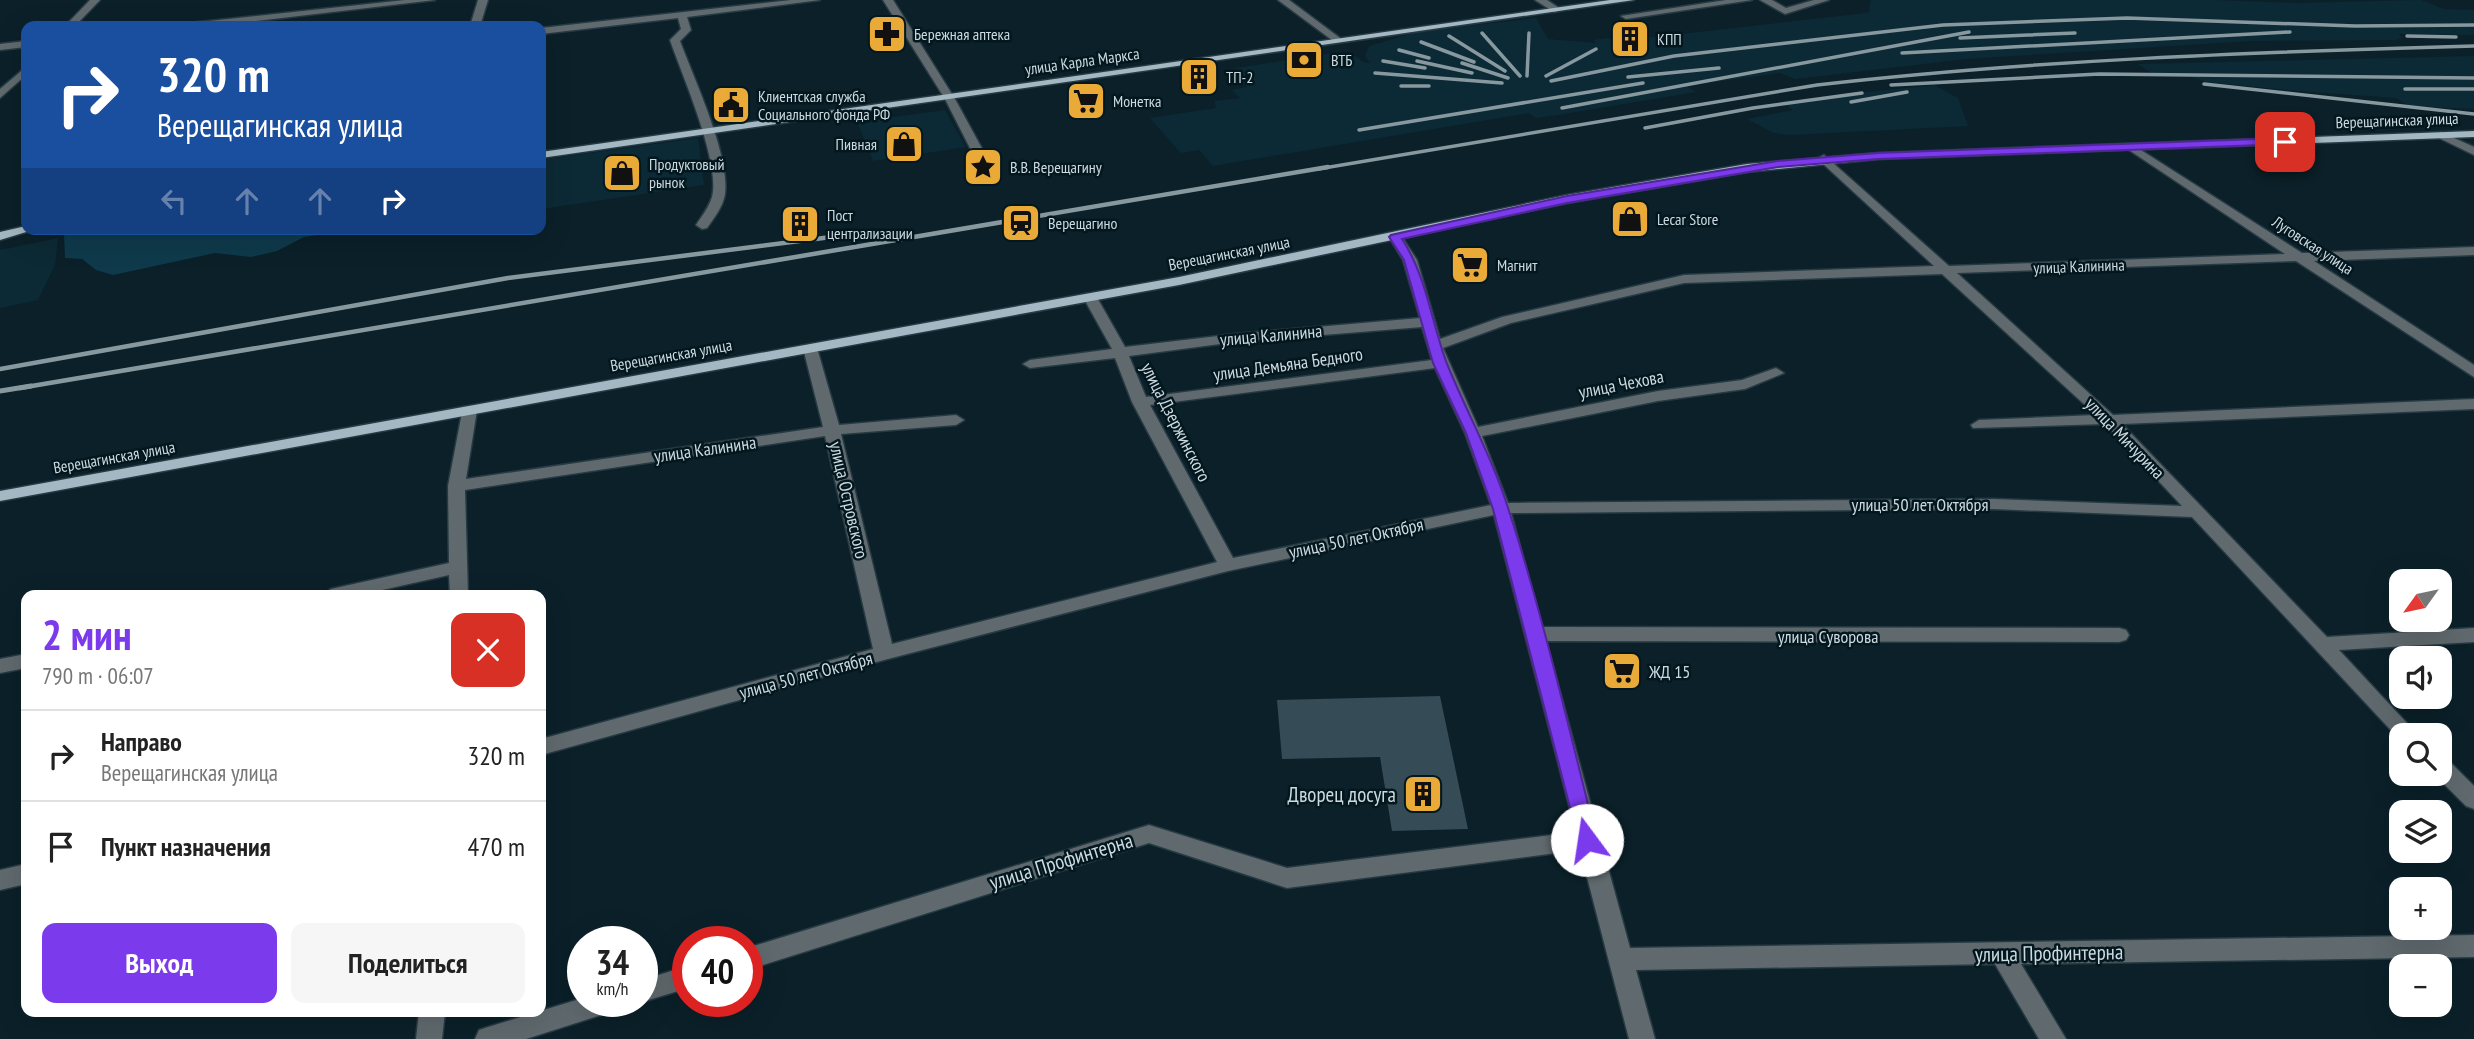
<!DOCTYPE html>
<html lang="ru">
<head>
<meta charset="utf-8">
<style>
	:root { --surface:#fff; --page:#f6f6f6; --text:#222; --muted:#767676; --line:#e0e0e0; --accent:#7c3aed }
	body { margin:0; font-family:"PT Sans Narrow",sans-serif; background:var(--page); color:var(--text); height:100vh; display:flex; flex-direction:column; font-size:26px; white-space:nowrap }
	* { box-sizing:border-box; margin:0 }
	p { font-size:23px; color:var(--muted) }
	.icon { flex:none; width:38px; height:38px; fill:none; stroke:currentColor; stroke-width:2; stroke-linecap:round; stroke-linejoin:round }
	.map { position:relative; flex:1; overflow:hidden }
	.side { position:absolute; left:21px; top:590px; width:525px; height:427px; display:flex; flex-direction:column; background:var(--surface); border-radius:14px; box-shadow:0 7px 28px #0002 }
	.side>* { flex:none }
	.top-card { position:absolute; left:21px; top:21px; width:525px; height:214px; border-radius:14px; box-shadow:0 7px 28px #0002; background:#1a4fa0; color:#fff; overflow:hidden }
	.needle { width:46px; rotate:237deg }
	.tools { position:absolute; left:2389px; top:569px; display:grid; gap:14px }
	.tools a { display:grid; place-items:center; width:63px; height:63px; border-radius:14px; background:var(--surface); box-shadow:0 7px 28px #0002; font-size:35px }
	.speed { position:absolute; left:567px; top:926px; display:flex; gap:14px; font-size:35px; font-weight:700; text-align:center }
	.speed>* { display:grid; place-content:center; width:91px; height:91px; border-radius:50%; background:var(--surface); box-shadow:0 7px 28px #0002; line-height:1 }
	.speed small { font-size:18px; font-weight:400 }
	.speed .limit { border:10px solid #d22; background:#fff; color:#111 }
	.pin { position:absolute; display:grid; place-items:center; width:60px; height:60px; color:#fff; margin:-30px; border-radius:14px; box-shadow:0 4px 10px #0006 }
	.me { position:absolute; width:77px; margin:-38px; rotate:346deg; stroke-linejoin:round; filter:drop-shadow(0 0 5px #0008) }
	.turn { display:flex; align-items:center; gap:24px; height:147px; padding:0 21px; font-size:32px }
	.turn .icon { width:91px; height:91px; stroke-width:2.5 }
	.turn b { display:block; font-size:49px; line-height:60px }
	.lanes { display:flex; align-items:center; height:66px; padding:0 21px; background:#0003; justify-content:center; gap:35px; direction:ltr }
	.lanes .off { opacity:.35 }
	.round { display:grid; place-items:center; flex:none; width:74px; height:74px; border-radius:14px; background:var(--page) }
	.overview { display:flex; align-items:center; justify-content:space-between; height:119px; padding:0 21px }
	h1 { font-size:42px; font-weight:600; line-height:52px; color:var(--accent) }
	.primary-button { display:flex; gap:14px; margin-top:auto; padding:14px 21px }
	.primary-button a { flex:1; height:80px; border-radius:14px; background:var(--accent); color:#fff; font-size:28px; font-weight:600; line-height:80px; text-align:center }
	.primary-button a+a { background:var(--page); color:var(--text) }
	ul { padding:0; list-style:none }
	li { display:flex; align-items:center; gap:21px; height:91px; padding:0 21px; border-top:2px solid var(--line) }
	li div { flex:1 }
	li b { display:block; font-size:26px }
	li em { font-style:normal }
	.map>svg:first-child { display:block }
	.built { fill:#0c2a35 }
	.green { fill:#0e3a4b }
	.building { fill:#354b55 }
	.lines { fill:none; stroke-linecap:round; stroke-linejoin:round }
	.minor-casing { stroke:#263a43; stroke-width:3 }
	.major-casing { stroke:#263a43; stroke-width:3 }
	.minor { fill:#606a6e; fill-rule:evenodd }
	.major { fill:#a3b8c2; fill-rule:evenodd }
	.rail-far2 { stroke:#88989f; stroke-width:3.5 }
	.rail-far1 { stroke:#88989f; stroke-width:4.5 }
	.rail { stroke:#88989f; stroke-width:5 }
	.route { fill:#7c3aed; stroke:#51269a; stroke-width:2 }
	.labels { text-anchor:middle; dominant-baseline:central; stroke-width:5; stroke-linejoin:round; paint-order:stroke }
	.far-poi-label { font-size:16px; fill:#cedae0; stroke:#03171f; text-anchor:start }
	.far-street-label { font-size:16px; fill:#cedae0; stroke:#03171f }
	.street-label { font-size:18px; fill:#cedae0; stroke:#03171f }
	.poi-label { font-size:18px; fill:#cedae0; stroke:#03171f; text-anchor:start }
	.near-poi-label { font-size:21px; fill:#cedae0; stroke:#03171f; text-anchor:end }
	.near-street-label { font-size:21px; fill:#cedae0; stroke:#03171f }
</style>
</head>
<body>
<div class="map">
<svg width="2474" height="1039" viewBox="0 0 2474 1039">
	<rect width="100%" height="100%" fill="#0b2029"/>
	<path class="built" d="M1871,0H2213L2297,3L2421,0L2444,9L2474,10V35L2399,34L2402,38L2397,40L2251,41L1966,59L1795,79L1780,73L1687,86L1696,92L1564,114L1536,118L1529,113L1213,166L1199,150L1181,153L1150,118L1216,108L1214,101L1240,98L1232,90L1247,87L1229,69L1333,53L1355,56L1365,63H1370L1365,56L1369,46L1417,32L1536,18L1548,39L1596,43L1593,40L1607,38L1616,42L1630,37L1636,39L1865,13L1869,12Z
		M2474,56V109L2409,106L2396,98L2298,91L2206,82L2193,77L2154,75L2138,64Z
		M1934,85L1958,98L1968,126L1789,135L1774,133L1747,119L1793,110L1781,101Z
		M945,110L966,147L873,161L857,122Z
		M698,138L704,185L541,209V160Z
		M58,238L55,265L38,300L0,308V250Z"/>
	<path class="green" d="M74,229H359L348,234L331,233L304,237L277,251L251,257L215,253L113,275L96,270L82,259L65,258L64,234Z"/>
	<path class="building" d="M1440,696L1468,829L1392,831L1380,757L1282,759L1277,700Z"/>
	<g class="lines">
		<g class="minor-casing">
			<path id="minor" d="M90,0H100L75,26H65Z
				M405,0H435L214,26H185L190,23Z
				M478,0H488L480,26H470Z
				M791,0H820L687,17L691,30L680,41C694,79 730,155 725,194C723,207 714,218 707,228L702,229L696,225C702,216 709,207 712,197C721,163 682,75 670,40L681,29L678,18L541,34V28Z
				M883,0H893L955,99L985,154L983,156L973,154L945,99Z
				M1278,0H1289L1344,41L1336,43Z
				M1535,0H1547L1562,10L1554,12Z
				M1726,0H1752L1626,19L1621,16Z
				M1760,0H1772L1786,8L1814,0H1829L1785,14Z
				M26,41V47L0,50V44Z
				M26,67V75L0,98V89Z
				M2441,132L2474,147V155L2437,137L2435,135Z
				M2133,145L2302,253L2474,247V255L2314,261L2474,365V377L2296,261L1957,273L2113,415L2474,399V409L2122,424L2327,637L2474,628V642L2339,650L2418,735H2401V741L2192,517L1993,509L1511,513L1542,627L2119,628L2126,630L2129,635L2126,640L2119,642L1546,641L1630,948L2474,935V957L2021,964L2066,1039H2039L1995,964L1636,970L1655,1039H1629L1580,850L1287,888L1149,843L747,970V948L1149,825L1287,868L1576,832L1494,515L1228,571L884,660L541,755V739L873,649L825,436L465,490L468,595H450L449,575L360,595H322L331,589L449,563L448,486L463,407H475L477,410L466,479L823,427L803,348L810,344L817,348L839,425L956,415L964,420L956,425L841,434L892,644L1217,562L1132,402L1115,358L1030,368L1023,364L1030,360L1112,349L1083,297L1085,294H1095L1125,347L1235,334L1420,318L1403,260L1389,237L1395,233L1400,234L1417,260L1440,339L1502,317L1684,275L1934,266L1820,161V157L1824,155L1949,266L2285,254L2129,150L2127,148ZM1942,274L2096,415L1979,420L1971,425L1973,428L2105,424L2182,506L1993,499L1508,503L1482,436L1658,401L1745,389L1784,373L1776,368L1742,380L1658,391L1478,427L1443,348L1511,323L1684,283ZM1422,327L1432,360L1146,397L1129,356L1235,342ZM1435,368L1465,433L1491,505L1233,558L1150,405Z
				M26,654V668L0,673V659Z
				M2440,758L2448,760L2474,786V809L2466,806L2434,774H2440Z
				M26,864V884L0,890V870Z
				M688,966V988L642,1002L638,1001H642V980Z
				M583,998V1001H624L620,1009L526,1039H475L479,1030L488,1027Z
				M419,1012H445L442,1039H416Z"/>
		</g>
		<g class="major-casing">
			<path id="major" d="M1610,0H1634L541,158V152Z
				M2474,131V137L1879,159L1747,172L1567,203L1179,285L0,501V491L1179,277L1567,195L1747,164L1879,153Z
				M26,226V229H36L0,240V232Z"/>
		</g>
		<use href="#minor" class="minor"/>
		<use href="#major" class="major"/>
		<path class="rail-far2" d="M1482,33L1520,76
			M1449,36L1505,71
			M2407,36L2456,37
			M1960,38L2075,33
			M1421,42L1474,62
			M1399,50L1429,58
			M1902,53L2290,32
			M1383,61L1425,68
			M1417,61L1472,73
			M1462,63L1508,78
			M1375,73L1502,83
			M1527,76L1529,33
			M1546,76L1596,49
			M1628,77L1719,68
			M1551,81L1674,56L1943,25L2127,18L2355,26L2474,25
			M2204,84L2474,114
			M1891,85L2099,74L2474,78
			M1401,86H1429
			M2405,89H2474
			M1851,102L1907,92
			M1562,108L1969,32
			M1645,128L1753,108L1862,93
			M1359,130L1643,83
			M1318,169L1817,85C2035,60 2254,52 2474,46"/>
		<path class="rail-far1" d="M0,369L508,278L863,233
			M20,388L1328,167"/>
		<path class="rail" d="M0,391L31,386"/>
	</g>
	<path class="route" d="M2285,138L2290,142L2289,144L1878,159L1778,167L1567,203L1402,239C1427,277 1431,322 1447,364C1467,413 1493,459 1509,511C1544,619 1569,730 1597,840L1594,846L1587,848L1580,846L1493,509L1466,433L1433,363L1404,260L1389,237L1391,235L1567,196L1778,161L1878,153Z"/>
	<defs>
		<g id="pharmacy-square" transform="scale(2.0125)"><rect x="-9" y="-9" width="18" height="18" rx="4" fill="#eaaa38" stroke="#03171f"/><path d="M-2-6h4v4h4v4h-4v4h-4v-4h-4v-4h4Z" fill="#111"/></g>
		<g id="building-square" transform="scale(2.0125)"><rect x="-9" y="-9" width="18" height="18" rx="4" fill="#eaaa38" stroke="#03171f"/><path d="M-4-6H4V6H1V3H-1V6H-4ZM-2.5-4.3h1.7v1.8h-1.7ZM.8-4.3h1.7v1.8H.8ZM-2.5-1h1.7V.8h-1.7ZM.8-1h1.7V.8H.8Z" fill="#111"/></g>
		<g id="bank-square" transform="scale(2.0125)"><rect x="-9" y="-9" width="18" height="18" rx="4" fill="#eaaa38" stroke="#03171f"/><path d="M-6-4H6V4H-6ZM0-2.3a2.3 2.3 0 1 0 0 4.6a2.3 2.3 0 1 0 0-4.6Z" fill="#111"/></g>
		<g id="supermarket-square" transform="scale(2.0125)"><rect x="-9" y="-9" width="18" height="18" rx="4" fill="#eaaa38" stroke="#03171f"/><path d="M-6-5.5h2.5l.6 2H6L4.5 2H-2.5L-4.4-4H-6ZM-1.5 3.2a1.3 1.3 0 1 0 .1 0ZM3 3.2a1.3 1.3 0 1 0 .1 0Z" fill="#111"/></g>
		<g id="civic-square" transform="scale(2.0125)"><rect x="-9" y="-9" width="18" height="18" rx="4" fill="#eaaa38" stroke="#03171f"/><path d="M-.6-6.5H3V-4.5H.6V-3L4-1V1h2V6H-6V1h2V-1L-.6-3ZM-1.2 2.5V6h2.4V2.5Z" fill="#111"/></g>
		<g id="shop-square" transform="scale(2.0125)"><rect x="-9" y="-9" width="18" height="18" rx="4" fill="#eaaa38" stroke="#03171f"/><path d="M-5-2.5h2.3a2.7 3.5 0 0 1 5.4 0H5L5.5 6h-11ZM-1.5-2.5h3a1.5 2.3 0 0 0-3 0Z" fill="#111"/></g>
		<g id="sight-square" transform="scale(2.0125)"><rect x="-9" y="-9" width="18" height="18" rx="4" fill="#eaaa38" stroke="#03171f"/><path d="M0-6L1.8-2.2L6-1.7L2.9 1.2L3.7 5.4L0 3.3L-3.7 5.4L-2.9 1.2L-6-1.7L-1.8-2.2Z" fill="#111"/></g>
		<g id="station-square" transform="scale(2.0125)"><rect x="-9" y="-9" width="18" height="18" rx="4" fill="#eaaa38" stroke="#03171f"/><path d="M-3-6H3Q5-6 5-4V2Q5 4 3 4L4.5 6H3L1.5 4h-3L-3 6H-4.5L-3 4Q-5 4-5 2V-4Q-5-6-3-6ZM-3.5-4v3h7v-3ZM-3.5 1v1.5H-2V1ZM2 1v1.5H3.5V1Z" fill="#111"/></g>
	</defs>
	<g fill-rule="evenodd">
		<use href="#pharmacy-square" x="887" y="34"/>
		<use href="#building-square" x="1630" y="39"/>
		<use href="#bank-square" x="1304" y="60"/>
		<use href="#building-square" x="1199" y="77"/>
		<use href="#supermarket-square" x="1086" y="101"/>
		<use href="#civic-square" x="731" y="105"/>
		<use href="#shop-square" x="904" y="144"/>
		<use href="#sight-square" x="983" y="167"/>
		<use href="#shop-square" x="622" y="173"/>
		<use href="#shop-square" x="1630" y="219"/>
		<use href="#station-square" x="1021" y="223"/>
		<use href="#building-square" x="800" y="224"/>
		<use href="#supermarket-square" x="1470" y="265"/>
		<use href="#supermarket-square" x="1622" y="671"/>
		<use href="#building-square" x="1423" y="794"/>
	</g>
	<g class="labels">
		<g class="far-poi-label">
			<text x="914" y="34">Бережная аптека</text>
			<text x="1657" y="39">КПП</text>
			<text x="1331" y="60">ВТБ</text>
			<text x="1226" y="77">ТП-2</text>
			<text x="758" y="96">Клиентская служба<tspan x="758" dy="18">Социального фонда РФ</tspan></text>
			<text x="1113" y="101">Монетка</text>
			<text x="877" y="144" text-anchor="end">Пивная</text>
			<text x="649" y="164">Продуктовый<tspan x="649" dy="18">рынок</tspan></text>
			<text x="1010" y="167">В.В. Верещагину</text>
			<text x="827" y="215">Пост<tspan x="827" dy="18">централизации</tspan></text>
			<text x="1657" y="219">Lecar Store</text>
			<text x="1048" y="223">Верещагино</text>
			<text x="1497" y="265">Магнит</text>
		</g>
		<g class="far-street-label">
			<text transform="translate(1082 61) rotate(-8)">улица Карла Маркса</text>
			<text transform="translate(2397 120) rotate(-2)">Верещагинская улица</text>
			<text transform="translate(2313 245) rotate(33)">Луговская улица</text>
			<text transform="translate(1229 253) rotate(-11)">Верещагинская улица</text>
			<text transform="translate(2079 266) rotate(-2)">улица Калинина</text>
			<text transform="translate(671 355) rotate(-10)">Верещагинская улица</text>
			<text transform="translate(114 457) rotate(-10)">Верещагинская улица</text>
		</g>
		<g class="street-label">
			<text transform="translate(1271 335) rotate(-5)">улица Калинина</text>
			<text transform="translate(1288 364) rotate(-8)">улица Демьяна Бедного</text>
			<text transform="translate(1621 384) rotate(-11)">улица Чехова</text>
			<text transform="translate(1176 422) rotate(63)">улица Дзержинского</text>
			<text transform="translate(2125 438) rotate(46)">улица Мичурина</text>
			<text transform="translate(705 449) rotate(-8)">улица Калинина</text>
			<text transform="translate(849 500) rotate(77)">улица Островского</text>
			<text x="1920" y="504">улица 50 лет Октября</text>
			<text transform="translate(1356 538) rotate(-12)">улица 50 лет Октября</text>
			<text x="1828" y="636">улица Суворова</text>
			<text transform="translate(806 675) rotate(-15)">улица 50 лет Октября</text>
		</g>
		<g class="poi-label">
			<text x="1649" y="671">ЖД 15</text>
		</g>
		<g class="near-poi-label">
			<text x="1396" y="794">Дворец досуга</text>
		</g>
		<g class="near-street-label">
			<text transform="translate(1061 861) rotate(-17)">улица Профинтерна</text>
			<text transform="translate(2049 953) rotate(-1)">улица Профинтерна</text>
		</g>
	</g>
</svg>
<div class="tools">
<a><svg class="needle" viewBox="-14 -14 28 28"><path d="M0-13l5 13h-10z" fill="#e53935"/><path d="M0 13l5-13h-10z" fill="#767676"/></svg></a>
<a><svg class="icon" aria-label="sound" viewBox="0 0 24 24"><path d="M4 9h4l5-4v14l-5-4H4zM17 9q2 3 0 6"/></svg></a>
<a><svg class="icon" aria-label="search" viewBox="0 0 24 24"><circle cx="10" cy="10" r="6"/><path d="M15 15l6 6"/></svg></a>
<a><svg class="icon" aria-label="layers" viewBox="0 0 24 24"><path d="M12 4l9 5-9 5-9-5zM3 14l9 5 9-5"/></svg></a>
<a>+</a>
<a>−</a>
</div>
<div class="speed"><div>34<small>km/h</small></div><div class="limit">40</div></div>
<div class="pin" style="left:2285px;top:142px;background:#d93025"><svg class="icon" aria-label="arrive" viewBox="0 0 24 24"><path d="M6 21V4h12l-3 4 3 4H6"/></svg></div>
<svg class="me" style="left:1587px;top:840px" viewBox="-20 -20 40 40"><circle r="19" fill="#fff"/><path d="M0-13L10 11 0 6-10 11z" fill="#7c3aed"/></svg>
<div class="top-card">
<div class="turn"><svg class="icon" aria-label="right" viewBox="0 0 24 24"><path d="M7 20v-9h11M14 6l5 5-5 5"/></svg><div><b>320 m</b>Верещагинская улица</div></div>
<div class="lanes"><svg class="icon off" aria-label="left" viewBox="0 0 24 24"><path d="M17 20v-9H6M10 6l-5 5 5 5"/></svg><svg class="icon off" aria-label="ahead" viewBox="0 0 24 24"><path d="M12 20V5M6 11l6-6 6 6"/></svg><svg class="icon off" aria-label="ahead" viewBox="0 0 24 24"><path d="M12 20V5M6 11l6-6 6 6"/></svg><svg class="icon" aria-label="right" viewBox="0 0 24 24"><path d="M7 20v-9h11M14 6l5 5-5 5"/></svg></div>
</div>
<section class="side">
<div class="overview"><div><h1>2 мин</h1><p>790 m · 06:07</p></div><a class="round" style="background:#d93025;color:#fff"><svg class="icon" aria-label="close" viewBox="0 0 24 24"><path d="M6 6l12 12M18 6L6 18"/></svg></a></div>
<ul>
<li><svg class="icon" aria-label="right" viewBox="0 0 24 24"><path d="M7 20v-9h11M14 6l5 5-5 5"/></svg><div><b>Направо</b><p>Верещагинская улица</p></div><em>320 m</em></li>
<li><svg class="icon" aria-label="arrive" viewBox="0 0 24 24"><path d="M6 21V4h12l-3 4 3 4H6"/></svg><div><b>Пункт назначения</b></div><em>470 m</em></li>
</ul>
<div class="primary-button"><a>Выход</a><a>Поделиться</a></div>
</section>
</div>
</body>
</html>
